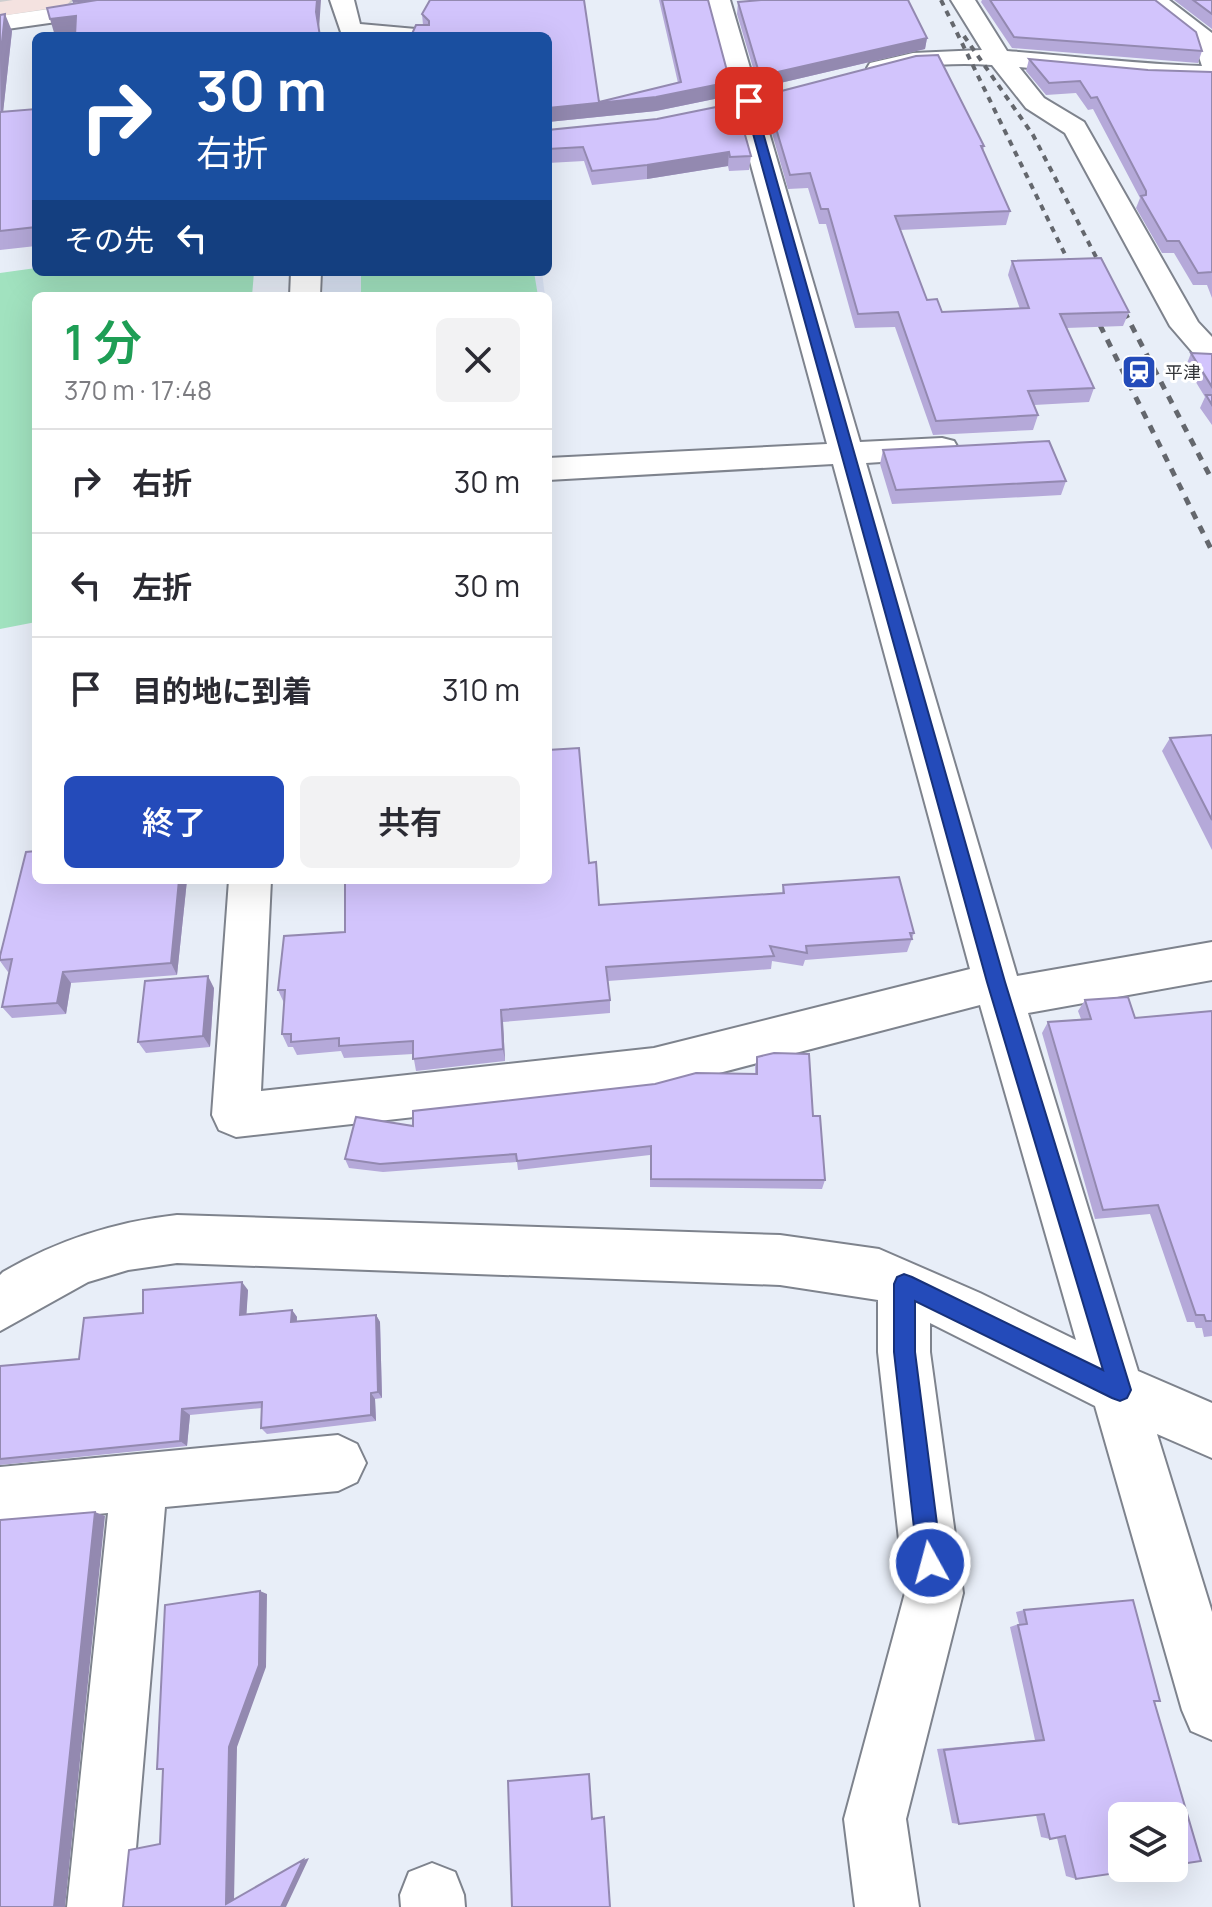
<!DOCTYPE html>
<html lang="ja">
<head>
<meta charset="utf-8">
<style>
	:root { --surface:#fff; --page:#f2f2f3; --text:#2b2b33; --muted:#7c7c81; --line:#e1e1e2; --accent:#244bba }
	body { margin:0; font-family:Manrope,"Noto Sans JP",sans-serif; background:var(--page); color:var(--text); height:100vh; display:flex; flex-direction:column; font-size:30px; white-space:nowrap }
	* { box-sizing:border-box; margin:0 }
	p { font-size:26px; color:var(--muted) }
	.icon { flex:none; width:44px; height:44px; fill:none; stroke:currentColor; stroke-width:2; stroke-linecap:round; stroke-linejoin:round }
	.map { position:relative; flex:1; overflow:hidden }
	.side { position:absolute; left:32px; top:292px; width:520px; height:592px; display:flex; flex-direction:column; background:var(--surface); border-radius:12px; box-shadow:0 8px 32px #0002 }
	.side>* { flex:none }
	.banner { position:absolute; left:32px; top:32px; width:520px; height:244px; border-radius:12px; box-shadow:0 8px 32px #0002; background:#1a4fa0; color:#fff; overflow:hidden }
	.fabs { position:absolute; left:1108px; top:1802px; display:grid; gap:16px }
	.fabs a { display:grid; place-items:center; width:80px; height:80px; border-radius:12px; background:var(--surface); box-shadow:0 8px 32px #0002; font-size:40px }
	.pin { position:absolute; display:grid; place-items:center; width:68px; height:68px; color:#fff; margin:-34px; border-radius:16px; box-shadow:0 4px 12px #0006 }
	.me { position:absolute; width:88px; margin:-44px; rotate:353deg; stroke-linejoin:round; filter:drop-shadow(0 0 6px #0008) }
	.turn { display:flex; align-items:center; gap:28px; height:168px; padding:0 32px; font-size:36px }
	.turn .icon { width:104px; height:104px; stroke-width:2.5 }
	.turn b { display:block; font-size:56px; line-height:68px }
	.then { display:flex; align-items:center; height:76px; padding:0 32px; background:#0003; gap:16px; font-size:30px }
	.round { display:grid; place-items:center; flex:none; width:84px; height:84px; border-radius:12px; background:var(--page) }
	.summary { display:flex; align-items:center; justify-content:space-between; height:136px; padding:0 32px }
	h1 { font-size:48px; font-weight:600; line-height:60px; color:#1e9e55 }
	.button { display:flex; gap:16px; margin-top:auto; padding:16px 32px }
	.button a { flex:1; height:92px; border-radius:12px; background:var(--accent); color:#fff; font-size:32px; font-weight:600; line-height:92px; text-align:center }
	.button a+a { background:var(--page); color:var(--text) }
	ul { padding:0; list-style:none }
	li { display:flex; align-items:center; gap:24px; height:104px; padding:0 32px; border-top:2px solid var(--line) }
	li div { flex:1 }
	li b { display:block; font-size:30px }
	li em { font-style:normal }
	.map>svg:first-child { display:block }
	.built { fill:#d9e2f3 }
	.green { fill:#a1e2bf }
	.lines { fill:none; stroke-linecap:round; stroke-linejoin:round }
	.minor-casing { stroke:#7e838d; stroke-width:4 }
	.major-casing { stroke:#cececf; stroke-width:4 }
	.minor { fill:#fff; fill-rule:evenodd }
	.major { fill:#f4e2e0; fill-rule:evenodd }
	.rail-far1 { stroke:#64676d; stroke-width:4; stroke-dasharray:6 6; stroke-linecap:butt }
	.rail { stroke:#64676d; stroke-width:5; stroke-dasharray:8 8; stroke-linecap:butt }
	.wall { fill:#b5a9d9 }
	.shaded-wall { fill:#9389b0 }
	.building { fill:#d2c4fc; stroke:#9389b0; stroke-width:2 }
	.route { fill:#244bba; stroke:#173179; stroke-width:2 }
	.labels { text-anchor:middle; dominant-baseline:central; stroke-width:6; stroke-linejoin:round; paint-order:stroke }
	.far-poi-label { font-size:18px; fill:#323438; stroke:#fff; text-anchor:start }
</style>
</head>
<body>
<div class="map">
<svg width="1212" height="1907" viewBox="0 0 1212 1907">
	<rect width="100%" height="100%" fill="#e8eef8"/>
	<path class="built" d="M323,272H542L545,296H323Z"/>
	<path class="green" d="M36,268V272H254L252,296H36V622L0,629V273Z
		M361,272H534L538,296H361Z"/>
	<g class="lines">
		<g class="minor-casing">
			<path id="minor" d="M113,0H174L170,5L162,7L0,30V16Z
				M330,0H354L360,24L416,29L424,31L428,36L342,35Z
				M706,0H730L860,442L942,438L954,441L958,448L954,455L942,458L866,463L1017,976L1212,942V980L1028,1013L1138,1371L1212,1403V1458L1157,1434L1212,1612V1740L1191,1731L1182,1710L1095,1406L930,1323V1352L963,1593L906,1819L919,1907H855L844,1819L905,1593L878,1352V1300L780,1285L177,1263L128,1270L88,1282L0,1331V1275L3,1272C58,1240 114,1222 177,1215L780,1235L879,1249L980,1293L1076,1340L980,1005L654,1090L236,1137L219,1130L212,1115L229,880H271L261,1091L654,1048L970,969L833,464L548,480V458L827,444Z
				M951,0H975L1007,51C1072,56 1137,64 1202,66L1194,42L1142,0H1169L1212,33V81L1144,79L1019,67L1044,98L1084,122L1198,322L1212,337V364L1201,362L1170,326L1065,133L1026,108L992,65C966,63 940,64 914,67C899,69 885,77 870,73L867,68L870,63L913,53L982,50Z
				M291,272H321L320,296H290Z
				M338,1435L357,1444L366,1463L357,1482L338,1491L165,1507L131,1907H67L108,1513L0,1523V1467Z
				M432,1863L455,1872L464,1895L465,1907H401L400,1895L409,1872Z"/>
		</g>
		<g class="major-casing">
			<path id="major" d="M13,0H71L67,5L59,7L0,16V2Z"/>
		</g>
		<use href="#minor" class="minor"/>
		<use href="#major" class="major"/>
		<path class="rail-far1" d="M941,0L1077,279
			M964,36L1033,135L1125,313
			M1091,307L1094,313"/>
		<path class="rail" d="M1093,311L1212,551
			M1124,311L1212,480"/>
	</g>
	<path class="wall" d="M659,0H708L730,82L729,96L656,111L548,122L423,25L422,14L599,102L678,83Z
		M982,0H1155L1202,51L1198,63L1012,48L981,2Z
		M1174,0H1212V29Z
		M738,2L927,38L925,49L759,88L737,14Z
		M0,15L12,31L3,112L36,109V246L0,250Z
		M1029,59L1148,70L1212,72V298L1207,285H1193L1174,253H1162L1136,208L1140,198L1093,109L1088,110L1076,93L1046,95L1026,71Z
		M766,95L984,146L983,151L1010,211L1006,225L900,230L927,300L942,312L1020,309L1008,275L1012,261L1129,312L1123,326L1066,328L1094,388L1089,402L1034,405L1038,415L1033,430L933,435L895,327L855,328L826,224H819L808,188L788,189L765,109Z
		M548,130L751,156L749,170L729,171L728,166L647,179L592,185L584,161L548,163Z
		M1191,353L1212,354V425L1200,408L1205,397L1186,366Z
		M883,450L1066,481L1061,495L892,504L880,464Z
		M1212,735V850L1162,751L1170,738Z
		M589,863L599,905L782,893L783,885L914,933L907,952L805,960L803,966L772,961L771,969L608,981L610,1000V1013L503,1022L505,1061L416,1071L413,1054L344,1058L341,1051L297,1055L293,1047H288L282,1034L284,1003L278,990L345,932Z
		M36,880H187L177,975L71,983L66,1014L12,1018L2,1007L10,971L8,972L0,961V956Z
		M214,988L210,1047L146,1053L138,1042Z
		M1085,1000L1135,1018L1212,1011V1336L1204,1337L1202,1328H1196L1194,1322H1187L1150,1214L1095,1219L1042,1033L1048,1022L1081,1019L1078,1011Z
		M757,1057L813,1116L825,1180L822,1189L650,1187V1155L518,1170L517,1162L383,1172L349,1168L345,1159L413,1126L755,1074V1067Z
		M248,1290L246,1314L292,1310L297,1317V1321L376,1315L380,1322L382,1398L375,1399L376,1421L267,1434L261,1428L262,1408L190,1415L187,1446L0,1465V1366L79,1359L143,1313Z
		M1024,1610L1154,1701L1076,1879L1066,1876L1057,1838L1050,1839L1041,1837L1036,1815L959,1824L952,1823L937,1749L1035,1740L1010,1627L1019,1624L1016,1612Z"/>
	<path class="shaded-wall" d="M72,0H101L73,3Z
		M317,0H321L319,29L316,12Z
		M5,14L12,31L1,131L0,60Z
		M76,16L82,34L55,36L50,19Z
		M927,38L925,49L759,88L760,76Z
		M730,82L729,96L656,111L548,122V108L656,97Z
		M729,152L728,166L647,179V165Z
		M179,880H187L177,975L171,963Z
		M63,972L71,983L66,1014L57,1003Z
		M208,976L214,988L210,1047L203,1036Z
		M501,1010L503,1022L505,1061L503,1049Z
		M242,1282L248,1290L246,1322L240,1315Z
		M292,1310L297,1317L296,1329L291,1322Z
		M376,1315L380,1322L382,1398L378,1392Z
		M371,1393L375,1399L376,1421L371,1415Z
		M182,1409L190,1415L187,1446L180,1441Z
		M95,1512L105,1516L65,1907H54Z
		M260,1591L267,1594L266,1667L237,1747L234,1901L226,1904L229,1747Z
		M309,1858L286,1907H281L303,1860Z"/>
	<path class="building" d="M97,0H317L316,12L320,36H75L76,16L50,19L47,8Z
		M430,0H584L599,102L681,82L662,0H708L730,82L656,97L548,108V36H411L416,25H429V21L422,14Z
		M761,0H908L927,38L760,76L738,2Z
		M990,0H1155L1196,32L1202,51L1014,37Z
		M1193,0H1212V14Z
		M5,14L0,60V15Z
		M938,55L984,146H981L1010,211L895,216L927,300L937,299L942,312L1029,308L1012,261L1101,258L1129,312L1060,314L1094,388L1028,391L1038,415L936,421L898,312L858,314L828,209H821L810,173L790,175L766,95L916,56Z
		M1029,59L1148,70L1212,72V272L1198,273L1179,241H1167L1141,196L1146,195V191L1097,97L1091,98L1080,81L1049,83Z
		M736,103L751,156L730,157L729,152L647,165L592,171L583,147L548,149V130L657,119Z
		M36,109V227L0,231V112Z
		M1191,353L1212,354V387Z
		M1206,395H1212V405Z
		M1049,441L1066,481L896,490L883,450Z
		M1212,735V820L1170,738Z
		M579,748L589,863L596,862L599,905L784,893L783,885L899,877L914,933H910L912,939L806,946L807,953L770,946L774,956L606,967L610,1000L501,1010L503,1049L413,1059V1041L339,1046V1038L291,1042V1034H282L285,990H278L284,936L345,932V880H548V750Z
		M36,851V880H179L171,963L63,972L57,1003L2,1007L12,959L0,960V956L26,852Z
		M208,976L203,1036L138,1042L145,981Z
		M1128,997L1135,1018L1212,1011V1322V1321H1206L1204,1315H1196L1158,1205L1103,1210L1048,1022L1091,1019L1085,1000Z
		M774,1053L809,1054L813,1116H820L825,1180L651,1179V1146L517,1161L516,1154L380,1164L345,1159L356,1117L413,1126V1111L655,1084L696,1073L757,1074V1057Z
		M242,1282L240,1315L292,1310L291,1322L376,1315L378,1392L371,1393V1415L261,1428L262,1402L182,1409L180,1441L0,1459V1366L79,1359L84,1318L143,1313V1290Z
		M95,1512L54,1907H0V1520Z
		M260,1591L259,1665L229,1747L226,1904L303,1860L281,1907H123L129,1850L160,1844L163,1769H157L165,1605Z
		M1133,1600L1160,1701H1154L1201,1861L1174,1865V1816H1122V1868H1150L1076,1879L1065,1836L1050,1839L1044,1814L959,1824L944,1750L1044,1740L1018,1625L1027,1624L1024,1610Z
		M589,1774L592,1819L604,1817L610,1907H512L508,1781Z"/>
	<path class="route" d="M749,98L754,101L1005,982L1131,1390L1127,1398L1120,1401L1112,1398L915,1301V1352L942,1563L939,1571L930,1575L922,1571L918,1563L894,1352V1284L897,1277L904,1274L912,1277L1103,1370L987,982L744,101Z"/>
	<defs>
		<g id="station-square" transform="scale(1.8)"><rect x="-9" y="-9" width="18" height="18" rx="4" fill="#244bba" stroke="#fff"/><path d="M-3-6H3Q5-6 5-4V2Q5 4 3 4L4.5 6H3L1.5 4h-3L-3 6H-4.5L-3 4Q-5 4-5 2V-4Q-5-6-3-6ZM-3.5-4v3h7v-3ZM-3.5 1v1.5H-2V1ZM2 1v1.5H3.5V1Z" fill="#fff"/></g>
	</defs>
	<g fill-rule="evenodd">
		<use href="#station-square" x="1139" y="372"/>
	</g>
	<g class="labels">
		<g class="far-poi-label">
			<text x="1165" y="372">平津</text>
		</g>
	</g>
</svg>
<div class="fabs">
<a><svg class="icon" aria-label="layers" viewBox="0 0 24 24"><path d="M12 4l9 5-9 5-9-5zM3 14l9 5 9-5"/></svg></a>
</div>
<div class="pin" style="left:749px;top:101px;background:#d93025"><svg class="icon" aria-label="arrive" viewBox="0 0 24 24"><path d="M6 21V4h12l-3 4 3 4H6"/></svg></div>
<svg class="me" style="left:930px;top:1563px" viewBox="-20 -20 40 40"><circle r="17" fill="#244bba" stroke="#fff" stroke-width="3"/><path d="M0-11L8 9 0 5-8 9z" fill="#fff"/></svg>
<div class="banner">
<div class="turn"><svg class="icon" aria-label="right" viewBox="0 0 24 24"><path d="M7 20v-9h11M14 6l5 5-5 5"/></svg><div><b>30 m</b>右折</div></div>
<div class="then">その先<svg class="icon" aria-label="left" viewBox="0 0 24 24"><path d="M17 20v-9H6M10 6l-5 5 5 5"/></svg></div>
</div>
<section class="side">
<div class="summary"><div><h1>1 分</h1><p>370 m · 17:48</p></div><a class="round"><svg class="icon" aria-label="close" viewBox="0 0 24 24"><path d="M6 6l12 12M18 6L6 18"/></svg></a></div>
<ul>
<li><svg class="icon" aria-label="right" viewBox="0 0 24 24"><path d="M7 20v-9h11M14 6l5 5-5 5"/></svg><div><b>右折</b></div><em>30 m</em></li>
<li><svg class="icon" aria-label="left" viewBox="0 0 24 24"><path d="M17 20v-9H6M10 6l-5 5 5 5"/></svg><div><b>左折</b></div><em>30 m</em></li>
<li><svg class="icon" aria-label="arrive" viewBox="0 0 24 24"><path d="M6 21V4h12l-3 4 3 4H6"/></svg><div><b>目的地に到着</b></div><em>310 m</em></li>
</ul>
<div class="button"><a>終了</a><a>共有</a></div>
</section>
</div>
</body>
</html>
